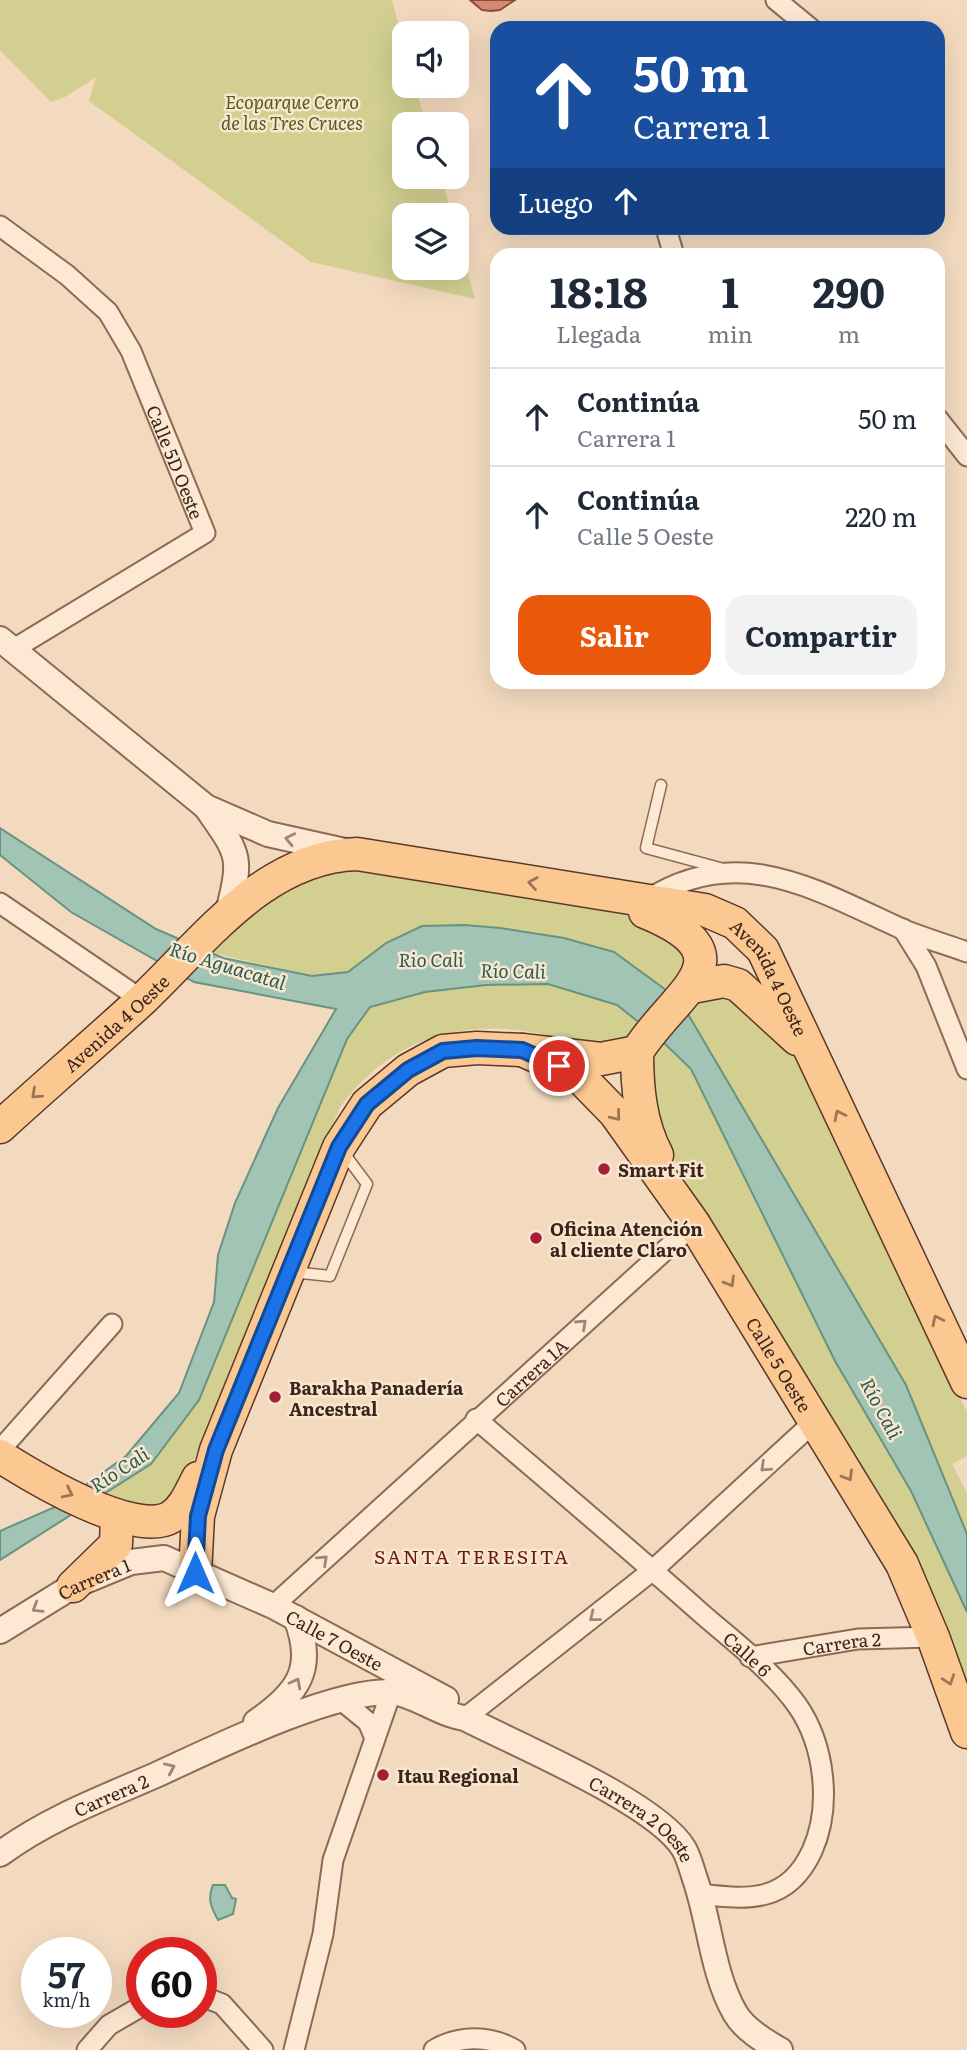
<!DOCTYPE html>
<html lang="es">
<head>
<meta charset="utf-8">
<style>
	:root { --surface:#fff; --page:#f2f2f3; --text:#1f2937; --muted:#747a83; --line:#e0e1e3; --accent:#ea580c }
	body { margin:0; font-family:Literata,serif; background:var(--page); color:var(--text); height:100vh; display:flex; flex-direction:column; font-size:26px; white-space:nowrap }
	* { box-sizing:border-box; margin:0 }
	p { font-size:23px; color:var(--muted) }
	.icon { flex:none; width:38px; height:38px; fill:none; stroke:currentColor; stroke-width:2; stroke-linecap:round; stroke-linejoin:round }
	.map { position:relative; flex:1; overflow:hidden }
	.sheet { position:absolute; left:490px; top:248px; width:455px; height:441px; display:flex; flex-direction:column; background:var(--surface); border-radius:21px; box-shadow:0 7px 28px #0002 }
	.sheet>* { flex:none }
	.hud { position:absolute; left:490px; top:21px; width:455px; height:214px; border-radius:21px; box-shadow:0 7px 28px #0002; background:#1a4fa0; color:#fff; overflow:hidden }
	.controls { position:absolute; left:392px; top:21px; display:grid; gap:14px }
	.controls a { display:grid; place-items:center; width:77px; height:77px; border-radius:14px; background:var(--surface); box-shadow:0 7px 28px #0002; font-size:35px }
	.speed { position:absolute; left:21px; top:1937px; display:flex; gap:14px; font-size:35px; font-weight:700; text-align:center }
	.speed>* { display:grid; place-content:center; width:91px; height:91px; border-radius:50%; background:var(--surface); box-shadow:0 7px 28px #0002; line-height:1 }
	.speed small { font-size:18px; font-weight:400 }
	.speed .limit { border:10px solid #d22; background:#fff; color:#111 }
	.pin { position:absolute; display:grid; place-items:center; width:60px; height:60px; color:#fff; margin:-30px; border:4px solid #fff; border-radius:50%; box-shadow:0 2px 7px #0007 }
	.me { position:absolute; width:77px; margin:-38px; rotate:0deg; stroke-linejoin:round; filter:drop-shadow(0 0 5px #0008) }
	.turn { display:flex; align-items:center; gap:24px; height:147px; padding:0 28px; font-size:32px }
	.turn .icon { width:91px; height:91px; stroke-width:2.5 }
	.turn b { display:block; font-size:49px; line-height:60px }
	.then { display:flex; align-items:center; height:66px; padding:0 28px; background:#0003; gap:14px; font-size:26px }
	.eta { display:flex; justify-content:space-evenly; align-items:center; height:119px; text-align:center }
	.eta b { font-size:42px; font-weight:700; line-height:49px }
	.primary-button { display:flex; gap:14px; margin-top:auto; padding:14px 28px }
	.primary-button a { flex:1; height:80px; border-radius:21px; background:var(--accent); color:#fff; font-size:28px; font-weight:700; line-height:80px; text-align:center }
	.primary-button a+a { background:var(--page); color:var(--text) }
	ul { padding:0; list-style:none }
	li { display:flex; align-items:center; gap:21px; height:98px; padding:0 28px; border-top:2px solid var(--line) }
	li div { flex:1 }
	li b { display:block; font-size:26px }
	li em { font-style:normal }
	.map>svg:first-child { display:block }
	.green { fill:#d2cf91 }
	.water { fill:#a2c4b4; stroke:#689381; stroke-width:2 }
	.building { fill:#d68870; stroke:#904b38; stroke-width:2 }
	.lines { fill:none; stroke-linecap:round; stroke-linejoin:round }
	.service-casing { stroke:#8e6955; stroke-width:13 }
	.minor-casing { stroke:#8e6955; stroke-width:23 }
	.tertiary-casing { stroke:#8e6955; stroke-width:28 }
	.primary-casing { stroke:#5b382a; stroke-width:35 }
	.service { stroke:#fde9d3; stroke-width:10 }
	.minor { stroke:#fde9d3; stroke-width:19 }
	.tertiary { stroke:#fde9d3; stroke-width:24 }
	.primary { stroke:#fbc892; stroke-width:32 }
	.oneway { stroke:#9c8777 }
	.oneway2 { stroke:#9b7656 }
	.route-casing { stroke:#114b97; stroke-width:18 }
	.route { stroke:#1a73e8; stroke-width:12 }
	.poi-dot { fill:#a41e36; stroke:#f9e6cf; stroke-width:2.5 }
	.labels { text-anchor:middle; dominant-baseline:central; stroke-width:5; stroke-linejoin:round; paint-order:stroke }
	.park-label { font-size:18px; font-style:italic; fill:#565a1f; stroke:#f9e6cf }
	.street-label { font-size:18px; fill:#3b251b; stroke:#f9e6cf }
	.poi-label { font-size:18px; font-weight:bold; fill:#3b251b; stroke:#f9e6cf; text-anchor:start }
	.water-label { font-size:19px; font-style:italic; fill:#285d51; stroke:#f9e6cf }
	.neighbourhood-label { font-size:19px; letter-spacing:2px; fill:#6d1815; stroke:#f9e6cf }
</style>
</head>
<body>
<div class="map">
<svg width="967" height="2050" viewBox="0 0 967 2050">
	<rect width="100%" height="100%" fill="#f3dabf"/>
	<path class="green" d="M0,0H392L404,45V86H415L426,124H404V177H441L452,215H404V268H457V234L475,299L311,262L89,101L96,77L65,97L51,102L0,50Z
		M353,867L601,905L666,932L689,959L670,993L614,952L594,945L534,932L465,925L386,943L348,972L312,976L213,953L228,937L226,934C266,903 301,870 353,867Z
		M548,984L617,1005L643,1026L625,1045C613,1046 600,1049 588,1049C573,1048 558,1037 542,1034C461,1017 390,1039 340,1107L182,1489L156,1510L123,1502L107,1491L151,1464L275,1209L347,1039L371,1007L425,992L486,985Z
		M736,991L798,1058L967,1412V1456L952,1464L967,1493V1534L906,1385L685,1009L692,999Z
		M660,1039L691,1069L835,1361L911,1491L967,1612V1693L662,1137L649,1089L652,1046Z"/>
	<path class="water" d="M0,828L156,929L223,958L312,976L348,972L386,943L422,926L465,925L500,928L564,938L614,952L670,993L685,1009L906,1385L967,1534V1612L911,1491L835,1361L691,1069L660,1039L617,1005L548,984L486,985L425,992L370,1007L347,1039L199,1400L151,1464L0,1560V1531L55,1507L126,1456L179,1393L214,1302L218,1255L235,1203L278,1108L336,1009L194,982L71,912L0,855Z
		M213,1885H225L232,1898L236,1899L233,1914L218,1920C211,1907 207,1899 213,1885Z"/>
	<path class="building" d="M470,0H515L500,10L491,11L482,10Z"/>
	<g class="lines">
		<g class="service-casing">
			<path id="service" d="M661,785L646,848L720,868
				M292,1272L330,1276L367,1184L343,1152"/>
		</g>
		<g class="minor-casing">
			<g id="minor">
				<path d="M776,0L810,28"/>
				<path id="s1" d="M0,226L67,275L108,312L131,351L205,533L12,650"/>
				<path d="M666,228L674,256"/>
				<path d="M938,419L967,456"/>
				<path d="M647,900C738,841 816,890 902,929C923,938 945,944 967,952"/>
				<path d="M0,903L142,1000"/>
				<path d="M903,929L926,966L967,1069"/>
				<path id="s2" d="M476,1419C552,1484 627,1547 701,1613C733,1641 772,1670 797,1705C825,1745 832,1807 812,1851C788,1903 749,1900 700,1894"/>
				<path d="M0,1450L112,1324"/>
				<path id="s3" d="M273,1606L694,1224"/>
				<path id="s4" d="M750,1657L858,1639L933,1637"/>
				<path d="M341,1700L368,1722L374,1736"/>
				<path d="M465,1718L653,1570L815,1421"/>
				<path d="M201,1996L222,2004L263,2050"/>
				<path d="M87,2050L109,2025L142,2006"/>
				<path d="M294,2050L323,1934L333,1860L395,1681"/>
				<path d="M434,2050C459,2035 490,2035 515,2050"/>
			</g>
		</g>
		<g class="tertiary-casing">
			<g id="tertiary">
				<path d="M0,639L206,807L268,834L349,852"/>
				<path d="M206,807C240,856 242,855 228,913"/>
				<path id="s5" d="M0,1631L73,1586L131,1562L164,1558L273,1606L446,1699"/>
				<path d="M256,1722C298,1693 316,1669 296,1618"/>
				<path id="s6" d="M0,1854C47,1819 103,1798 156,1775C215,1748 329,1691 391,1692C413,1693 440,1715 465,1718C517,1745 657,1803 684,1849C689,1858 692,1870 695,1879C710,1922 712,1973 735,2013C744,2029 764,2041 780,2050"/>
			</g>
		</g>
		<g class="primary-casing">
			<g id="primary">
				<path d="M645,912C755,957 673,993 637,1052C637,1087 640,1123 657,1155"/>
				<path d="M692,987L724,981L738,985L797,1039"/>
				<path id="s7" d="M522,1050L578,1075L615,1113L694,1224L902,1564L933,1637L967,1732"/>
				<path id="s8" d="M0,1127C47,1084 96,1042 143,999C205,940 264,857 357,854L705,910L735,923L763,950L967,1382"/>
				<path d="M0,1456C33,1477 135,1539 171,1517C185,1508 191,1491 198,1478"/>
				<path d="M195,1573L198,1516L216,1450L339,1147L367,1104L408,1070L443,1051L477,1048L522,1050L601,1059L637,1052"/>
				<path d="M73,1586L116,1544L117,1517"/>
			</g>
		</g>
		<use href="#service" class="service"/>
		<use href="#minor" class="minor"/>
		<use href="#tertiary" class="tertiary"/>
		<use href="#primary" class="primary"/>
	</g>
	<defs><path id="oneway-chevron" d="M-2-3.5L2.5 0L-2 3.5" fill="none" stroke-width="1.6" stroke-linecap="round" stroke-linejoin="round" transform="scale(1.75)"/></defs>
	<g class="oneway">
		<use href="#oneway-chevron" transform="translate(290 839) rotate(-167)"/>
		<use href="#oneway-chevron" transform="translate(582 1324) rotate(-42)"/>
		<use href="#oneway-chevron" transform="translate(765 1467) rotate(137)"/>
		<use href="#oneway-chevron" transform="translate(323 1560) rotate(-43)"/>
		<use href="#oneway-chevron" transform="translate(37 1608) rotate(148)"/>
		<use href="#oneway-chevron" transform="translate(594 1617) rotate(142)"/>
		<use href="#oneway-chevron" transform="translate(296 1683) rotate(-62)"/>
		<use href="#oneway-chevron" transform="translate(170 1768) rotate(-24)"/>
	</g>
	<g class="oneway2">
		<use href="#oneway-chevron" transform="translate(533 883) rotate(-171)"/>
		<use href="#oneway-chevron" transform="translate(36 1094) rotate(138)"/>
		<use href="#oneway-chevron" transform="translate(839 1115) rotate(-116)"/>
		<use href="#oneway-chevron" transform="translate(616 1116) rotate(51)"/>
		<use href="#oneway-chevron" transform="translate(730 1282) rotate(59)"/>
		<use href="#oneway-chevron" transform="translate(937 1320) rotate(-116)"/>
		<use href="#oneway-chevron" transform="translate(848 1476) rotate(59)"/>
		<use href="#oneway-chevron" transform="translate(68 1493) rotate(26)"/>
		<use href="#oneway-chevron" transform="translate(949 1680) rotate(71)"/>
	</g>
	<g class="lines">
		<g class="route-casing">
			<path id="route" d="M195,1573L198,1516L216,1450L339,1147L367,1104L408,1070L443,1051L477,1048L522,1050L559,1066"/>
		</g>
		<use href="#route" class="route"/>
	</g>
	<g class="poi-dot">
		<circle cx="604" cy="1169" r="7"/>
		<circle cx="536" cy="1238" r="7"/>
		<circle cx="275" cy="1397" r="7"/>
		<circle cx="383" cy="1775" r="7"/>
	</g>
	<g class="labels">
		<g class="park-label">
			<text x="292" y="101">Ecoparque Cerro<tspan x="292" dy="21">de las Tres Cruces</tspan></text>
		</g>
		<g class="street-label">
			<text stroke="none"><textPath href="#s1" startOffset="303">Calle 5D Oeste</textPath></text>
			<text stroke="none"><textPath href="#s8" startOffset="908">Avenida 4 Oeste</textPath></text>
			<text stroke="none"><textPath href="#s8" startOffset="156">Avenida 4 Oeste</textPath></text>
			<text stroke="none"><textPath href="#s7" startOffset="415">Calle 5 Oeste</textPath></text>
			<text stroke="none"><textPath href="#s3" startOffset="348">Carrera 1A</textPath></text>
			<text stroke="none"><textPath href="#s5" startOffset="108">Carrera 1</textPath></text>
			<text stroke="none"><textPath href="#s5" startOffset="371">Calle 7 Oeste</textPath></text>
			<text stroke="none"><textPath href="#s4" startOffset="93">Carrera 2</textPath></text>
			<text stroke="none"><textPath href="#s2" startOffset="359">Calle 6</textPath></text>
			<text stroke="none"><textPath href="#s6" startOffset="126">Carrera 2</textPath></text>
			<text stroke="none"><textPath href="#s6" startOffset="710">Carrera 2 Oeste</textPath></text>
		</g>
		<g class="poi-label">
			<text x="618" y="1169">Smart Fit</text>
			<text x="550" y="1228">Oficina Atención<tspan x="550" dy="21">al cliente Claro</tspan></text>
			<text x="289" y="1387">Barakha Panadería<tspan x="289" dy="21">Ancestral</tspan></text>
			<text x="397" y="1775">Itau Regional</text>
		</g>
		<g class="water-label">
			<text x="431" y="959">Rio Cali</text>
			<text transform="translate(228 965) rotate(17)">Río Aguacatal</text>
			<text transform="translate(513 970) rotate(1)">Río Cali</text>
			<text transform="translate(882 1408) rotate(62)">Río Cali</text>
			<text transform="translate(119 1469) rotate(-33)">Río Cali</text>
		</g>
		<g class="neighbourhood-label">
			<text x="472" y="1556">SANTA TERESITA</text>
		</g>
	</g>
</svg>
<div class="controls">
<a><svg class="icon" aria-label="sound" viewBox="0 0 24 24"><path d="M4 9h4l5-4v14l-5-4H4zM17 9q2 3 0 6"/></svg></a>
<a><svg class="icon" aria-label="search" viewBox="0 0 24 24"><circle cx="10" cy="10" r="6"/><path d="M15 15l6 6"/></svg></a>
<a><svg class="icon" aria-label="layers" viewBox="0 0 24 24"><path d="M12 4l9 5-9 5-9-5zM3 14l9 5 9-5"/></svg></a>
</div>
<div class="speed"><div>57<small>km/h</small></div><div class="limit">60</div></div>
<div class="pin" style="left:559px;top:1066px;background:#d93025"><svg class="icon" aria-label="arrive" viewBox="0 0 24 24"><path d="M6 21V4h12l-3 4 3 4H6"/></svg></div>
<svg class="me" style="left:195px;top:1573px" viewBox="-20 -20 40 40"><path d="M0-17L14 15 0 8-14 15z" fill="#1a73e8" stroke="#fff" stroke-width="4"/></svg>
<div class="hud">
<div class="turn"><svg class="icon" aria-label="ahead" viewBox="0 0 24 24"><path d="M12 20V5M6 11l6-6 6 6"/></svg><div><b>50 m</b>Carrera 1</div></div>
<div class="then">Luego<svg class="icon" aria-label="ahead" viewBox="0 0 24 24"><path d="M12 20V5M6 11l6-6 6 6"/></svg></div>
</div>
<section class="sheet">
<div class="eta">
<div><b>18:18</b><p>Llegada</p></div>
<div><b>1</b><p>min</p></div>
<div><b>290</b><p>m</p></div>
</div>
<ul>
<li><svg class="icon" aria-label="ahead" viewBox="0 0 24 24"><path d="M12 20V5M6 11l6-6 6 6"/></svg><div><b>Continúa</b><p>Carrera 1</p></div><em>50 m</em></li>
<li><svg class="icon" aria-label="ahead" viewBox="0 0 24 24"><path d="M12 20V5M6 11l6-6 6 6"/></svg><div><b>Continúa</b><p>Calle 5 Oeste</p></div><em>220 m</em></li>
</ul>
<div class="primary-button"><a>Salir</a><a>Compartir</a></div>
</section>
</div>
</body>
</html>
